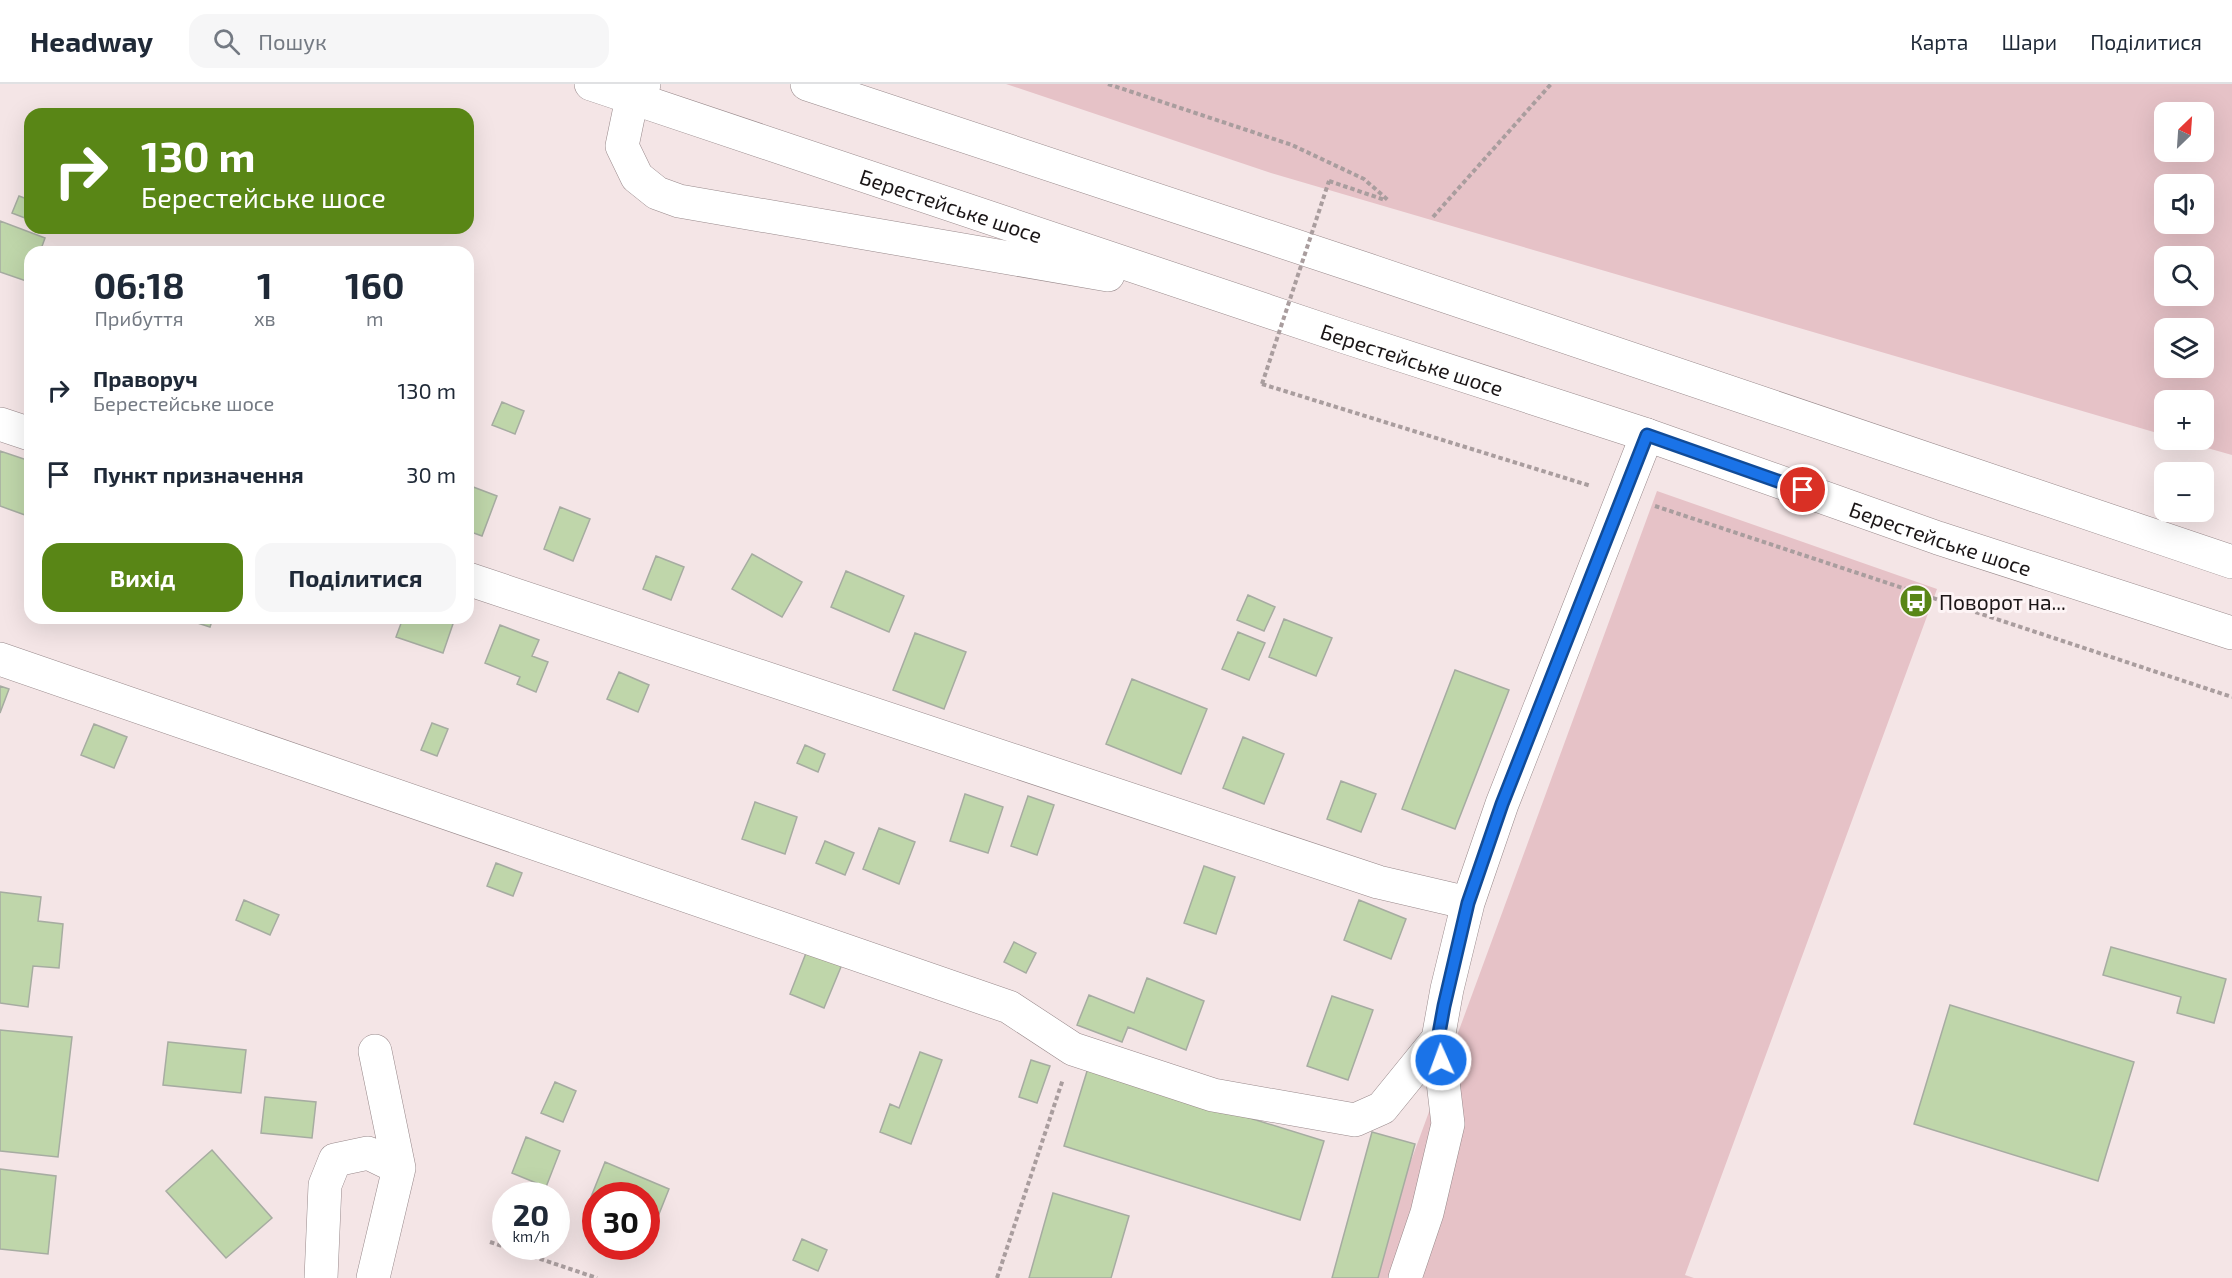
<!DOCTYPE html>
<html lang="uk">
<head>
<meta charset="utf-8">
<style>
	:root { --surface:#fff; --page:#f6f6f7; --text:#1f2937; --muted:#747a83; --line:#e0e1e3; --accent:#598616 }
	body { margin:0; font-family:"Exo 2",sans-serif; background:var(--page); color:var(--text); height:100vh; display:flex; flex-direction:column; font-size:22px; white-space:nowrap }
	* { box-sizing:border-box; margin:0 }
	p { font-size:20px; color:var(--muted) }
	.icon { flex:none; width:33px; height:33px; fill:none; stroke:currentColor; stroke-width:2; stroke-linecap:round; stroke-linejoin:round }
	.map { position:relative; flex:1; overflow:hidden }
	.details { position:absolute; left:24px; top:162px; width:450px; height:378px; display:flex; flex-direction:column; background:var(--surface); border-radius:18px; box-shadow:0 6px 24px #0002 }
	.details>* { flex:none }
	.hud { position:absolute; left:24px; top:24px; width:450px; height:126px; border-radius:18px; box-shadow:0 6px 24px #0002; background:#598616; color:#fff; overflow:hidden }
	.needle { width:39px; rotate:25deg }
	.fabs { position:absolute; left:2154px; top:18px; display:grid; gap:12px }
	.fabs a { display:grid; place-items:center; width:60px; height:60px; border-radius:12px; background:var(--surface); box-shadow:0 6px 24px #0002; font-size:30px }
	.speed { position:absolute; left:492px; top:1098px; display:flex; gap:12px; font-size:30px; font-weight:700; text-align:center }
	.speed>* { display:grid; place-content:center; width:78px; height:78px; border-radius:50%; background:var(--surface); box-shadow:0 6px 24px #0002; line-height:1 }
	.speed small { font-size:15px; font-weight:400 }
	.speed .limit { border:9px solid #d22; background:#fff; color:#111 }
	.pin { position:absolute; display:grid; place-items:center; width:51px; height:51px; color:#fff; margin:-26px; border:3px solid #fff; border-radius:50%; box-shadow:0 2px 6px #0007 }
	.me { position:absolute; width:66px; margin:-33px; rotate:358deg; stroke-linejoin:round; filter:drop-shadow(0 0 4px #0008) }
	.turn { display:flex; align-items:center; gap:21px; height:126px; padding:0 18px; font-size:27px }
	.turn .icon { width:78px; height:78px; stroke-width:2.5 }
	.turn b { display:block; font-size:42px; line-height:51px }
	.eta { display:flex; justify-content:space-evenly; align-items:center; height:102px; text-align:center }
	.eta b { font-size:36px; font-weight:700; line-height:42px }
	.action { display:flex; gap:12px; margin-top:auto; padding:12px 18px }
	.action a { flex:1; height:69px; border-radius:18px; background:var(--accent); color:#fff; font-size:24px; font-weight:700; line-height:69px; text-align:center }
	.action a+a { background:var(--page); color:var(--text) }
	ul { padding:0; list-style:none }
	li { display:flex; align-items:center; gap:18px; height:84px; padding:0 18px }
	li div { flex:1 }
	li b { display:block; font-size:22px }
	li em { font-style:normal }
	header { display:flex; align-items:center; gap:36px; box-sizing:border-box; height:84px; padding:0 30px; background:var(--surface); border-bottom:2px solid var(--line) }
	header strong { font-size:28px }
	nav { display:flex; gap:33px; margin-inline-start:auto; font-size:21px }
	.search { width:420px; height:54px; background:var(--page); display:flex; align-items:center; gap:15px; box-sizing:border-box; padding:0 21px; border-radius:18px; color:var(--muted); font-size:22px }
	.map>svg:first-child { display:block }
	.green { fill:#e6c2c7; fill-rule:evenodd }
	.building { fill:#bfd6aa; stroke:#a6aca1; stroke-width:1.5 }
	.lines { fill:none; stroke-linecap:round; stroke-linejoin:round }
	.street-casing { stroke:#98898b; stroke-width:34 }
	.highway-casing { stroke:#98898b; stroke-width:34 }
	.path { stroke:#a99d9e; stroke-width:4; stroke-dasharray:4.5 3; stroke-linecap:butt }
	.street { stroke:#fff; stroke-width:33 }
	.highway { stroke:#fff; stroke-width:33 }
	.path-bridge { stroke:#a99d9e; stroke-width:4; stroke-dasharray:4.5 3; stroke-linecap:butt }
	.route-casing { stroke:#114b97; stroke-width:15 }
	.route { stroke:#1a73e8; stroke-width:10 }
	.labels { text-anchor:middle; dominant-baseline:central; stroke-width:6; stroke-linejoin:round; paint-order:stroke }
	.street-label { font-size:21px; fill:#1b1617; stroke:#fdf4f5 }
	.poi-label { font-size:21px; fill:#1b1617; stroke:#fdf4f5; text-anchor:start }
</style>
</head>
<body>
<header>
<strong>Headway</strong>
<div class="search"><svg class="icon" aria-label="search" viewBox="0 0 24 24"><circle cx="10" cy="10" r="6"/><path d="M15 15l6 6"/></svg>Пошук</div>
<nav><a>Карта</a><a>Шари</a><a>Поділитися</a></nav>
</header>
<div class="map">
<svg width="2232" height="1194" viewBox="0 0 2232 1194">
	<rect width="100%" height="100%" fill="#f4e5e6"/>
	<path class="green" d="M1006,0H2232V371L2179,356H2204V316H2164V351L1271,89ZM2164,28H2204V68H2164ZM2164,100H2204V140H2164ZM2164,172H2204V212H2164ZM2164,244H2204V284H2164Z
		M1657,407L1937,505L1685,1191L1694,1194H1368Z"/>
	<path class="building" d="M19,112L30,116V136L12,129Z
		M0,137L45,154L40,168H30L29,198L0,188Z
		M502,318L524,327L515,350L492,341Z
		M0,367L30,377V417L25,431L0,422Z
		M468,401L497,412L482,452L468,447Z
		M560,423L590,435L573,477L544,465Z
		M752,470L802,498L782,533L732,505Z
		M656,472L684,483L671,516L643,505Z
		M846,487L904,512L889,548L831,523Z
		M1248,511L1275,523L1264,547L1237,536Z
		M182,534H213L210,543Z
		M403,534H455L443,569L396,553Z
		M1284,535L1332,554L1316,592L1269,573Z
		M500,541L539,556L532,572L548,578L536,608L517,600L520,593L485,579Z
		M1238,548L1265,559L1249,596L1222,585Z
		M915,549L966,568L944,625L893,606Z
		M1455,586L1509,606L1455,745L1402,725Z
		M619,588L649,601L638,628L607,615Z
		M1132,595L1207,625L1181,690L1106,660Z
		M0,602L9,605L0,629Z
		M432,639L448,645L437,672L421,666Z
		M94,640L127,653L114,684L81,671Z
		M1243,653L1284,670L1264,720L1223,704Z
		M805,661L825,670L818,688L797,679Z
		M1341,697L1376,710L1361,748L1327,735Z
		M965,710L1003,723L988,769L950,757Z
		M1028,712L1054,721L1037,771L1011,762Z
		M755,718L797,733L785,770L742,755Z
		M879,744L915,758L899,800L863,785Z
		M825,757L854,769L845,791L816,779Z
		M496,779L522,789L513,812L487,802Z
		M1204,782L1235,793L1216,850L1184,839Z
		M0,808L41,813L38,837L63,840L59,884L33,882L28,923L0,919Z
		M244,816L279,831L270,851L236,836Z
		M1359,816L1406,835L1391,875L1344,856Z
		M1014,858L1036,869L1026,889L1004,878Z
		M2111,863L2226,895L2214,939L2177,929L2181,913L2103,891Z
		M808,864L843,878L824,924L790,910Z
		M1147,894L1204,917L1186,966L1128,943L1122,958L1077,941L1089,911L1134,929Z
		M1332,912L1373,926L1348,996L1307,982Z
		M1950,921L2134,978L2098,1097L1914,1040Z
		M0,946L72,953L58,1073L0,1067Z
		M168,958L246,966L241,1009L163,1001Z
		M920,968L942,976L911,1060L880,1048L890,1020L899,1024Z
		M1031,976L1050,982L1037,1019L1019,1013Z
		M1088,984L1324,1057L1300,1136L1064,1062Z
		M555,998L576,1007L563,1038L541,1029Z
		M265,1013L316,1018L312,1054L261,1049Z
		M1372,1048L1415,1060L1378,1194H1332Z
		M526,1053L560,1067L546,1103L512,1089Z
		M212,1066L272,1134L226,1174L166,1107Z
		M605,1078L669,1105L651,1150L646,1148V1112H596V1126L587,1123Z
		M0,1085L56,1092L48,1170L0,1165Z
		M1053,1109L1129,1132L1111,1194H1029Z
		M802,1155L827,1166L818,1187L793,1176Z"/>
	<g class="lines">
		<g class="street-casing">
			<path id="street" d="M0,340L30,350
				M468,495L1378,798L1468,819
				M0,575L1009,923L1073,965L1213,1011L1355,1036L1382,1024L1438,955
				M321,1194L325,1101L335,1076L368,1069L399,1084
				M373,1194L399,1084L375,967
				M1405,1194L1427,1129L1448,1040L1438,955L1447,905L1468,819L1502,720L1647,351"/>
		</g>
		<g class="highway-casing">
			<g id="highway">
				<path id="s1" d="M591,0L1345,253L1647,351L1938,454L2232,549"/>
				<path d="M644,0L632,14L622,62L637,93L657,109L679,117L1108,191"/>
				<path d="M807,0L1368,186L2232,478"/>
			</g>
		</g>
		<path class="path" d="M1108,0L1292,61L1364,95L1389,117
			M1329,97L1385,116
			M1433,133L1551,0
			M1262,300L1591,402
			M1655,422L2232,613
			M490,1158L597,1194
			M997,1194L1063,995"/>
		<use href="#street" class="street"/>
		<use href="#highway" class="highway"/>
		<path class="path-bridge" d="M1262,300L1329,97"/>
	</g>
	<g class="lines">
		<g class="route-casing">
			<path id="route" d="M1441,976L1438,955L1444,922L1468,819L1502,720L1647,351L1803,406"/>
		</g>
		<use href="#route" class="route"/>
	</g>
	<defs>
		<g id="bus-disc" transform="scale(1.725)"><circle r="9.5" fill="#598616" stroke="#fdf4f5"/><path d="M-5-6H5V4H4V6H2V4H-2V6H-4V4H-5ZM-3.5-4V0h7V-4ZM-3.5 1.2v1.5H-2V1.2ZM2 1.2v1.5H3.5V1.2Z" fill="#fff"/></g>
	</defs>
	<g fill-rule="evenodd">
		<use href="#bus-disc" x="1916" y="517"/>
	</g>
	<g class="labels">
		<g class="street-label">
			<text stroke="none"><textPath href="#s1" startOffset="380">Берестейське шосе</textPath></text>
			<text stroke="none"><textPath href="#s1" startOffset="866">Берестейське шосе</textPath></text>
			<text stroke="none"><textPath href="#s1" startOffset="1424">Берестейське шосе</textPath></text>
		</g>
		<g class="poi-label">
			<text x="1939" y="517">Поворот на...</text>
		</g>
	</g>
</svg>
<div class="fabs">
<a><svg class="needle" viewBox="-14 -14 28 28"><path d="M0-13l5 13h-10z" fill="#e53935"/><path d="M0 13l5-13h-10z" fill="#747a83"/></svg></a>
<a><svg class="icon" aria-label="sound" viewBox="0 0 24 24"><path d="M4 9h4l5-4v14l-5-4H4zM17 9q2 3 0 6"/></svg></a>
<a><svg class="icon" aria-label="search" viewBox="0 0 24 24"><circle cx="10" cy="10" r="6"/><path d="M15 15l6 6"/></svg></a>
<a><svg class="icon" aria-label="layers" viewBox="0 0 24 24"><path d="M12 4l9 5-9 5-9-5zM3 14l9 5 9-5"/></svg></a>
<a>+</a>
<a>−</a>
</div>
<div class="speed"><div>20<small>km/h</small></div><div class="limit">30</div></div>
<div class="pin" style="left:1803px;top:406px;background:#d93025"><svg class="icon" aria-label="arrive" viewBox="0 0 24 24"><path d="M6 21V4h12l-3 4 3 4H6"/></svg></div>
<svg class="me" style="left:1441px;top:976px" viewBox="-20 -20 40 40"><circle r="17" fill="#1a73e8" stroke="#fff" stroke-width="3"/><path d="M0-11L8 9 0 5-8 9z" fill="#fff"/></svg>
<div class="hud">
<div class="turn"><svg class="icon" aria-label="right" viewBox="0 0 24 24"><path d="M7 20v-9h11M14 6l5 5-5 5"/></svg><div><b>130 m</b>Берестейське шосе</div></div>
</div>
<section class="details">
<div class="eta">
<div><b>06:18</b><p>Прибуття</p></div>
<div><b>1</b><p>хв</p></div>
<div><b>160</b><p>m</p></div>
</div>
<ul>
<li><svg class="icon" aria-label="right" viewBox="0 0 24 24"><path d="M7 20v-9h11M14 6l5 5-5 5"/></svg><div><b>Праворуч</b><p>Берестейське шосе</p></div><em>130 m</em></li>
<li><svg class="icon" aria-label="arrive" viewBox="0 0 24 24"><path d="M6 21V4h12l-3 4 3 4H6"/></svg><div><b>Пункт призначення</b></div><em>30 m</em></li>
</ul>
<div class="action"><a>Вихід</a><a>Поділитися</a></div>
</section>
</div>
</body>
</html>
